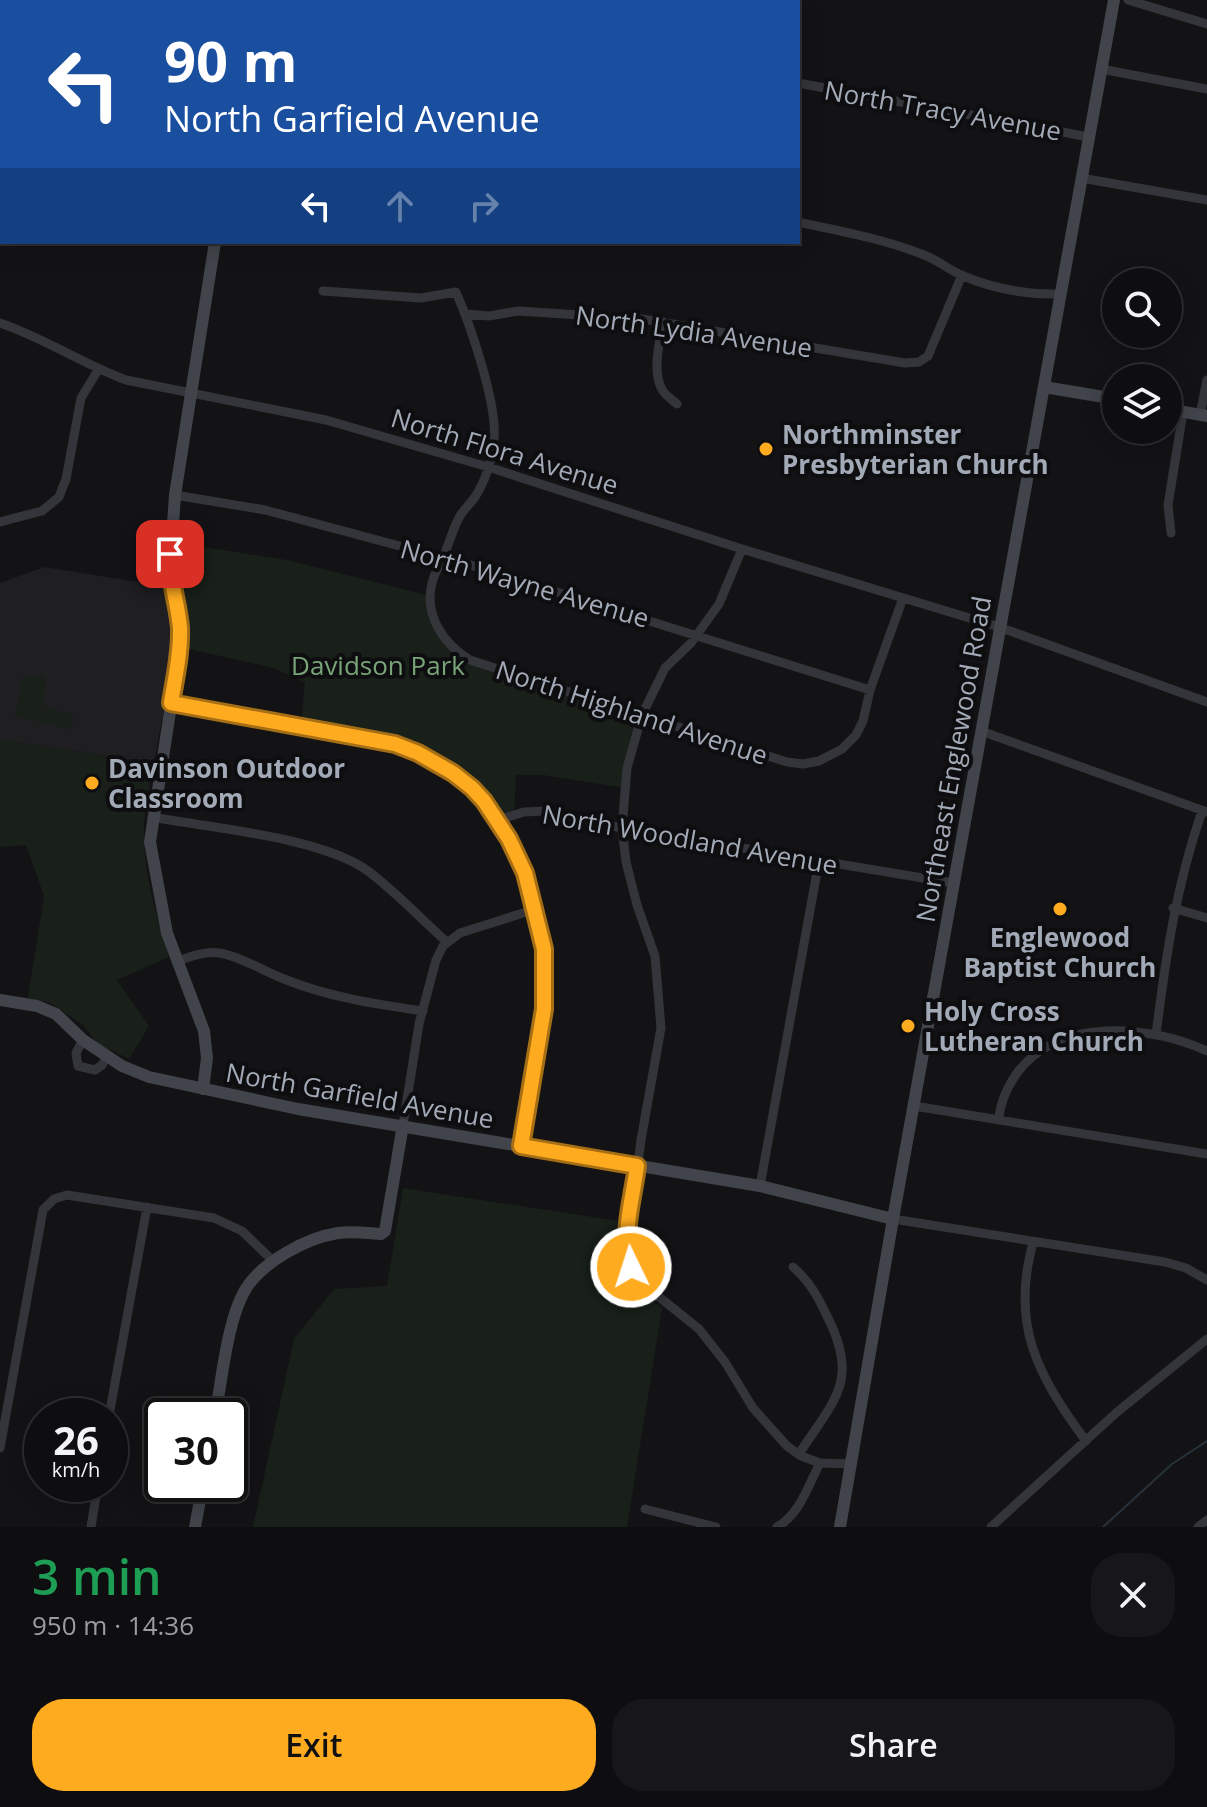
<!DOCTYPE html>
<html lang="en">
<head>
<meta charset="utf-8">
<style>
	:root { --surface:#0e0e10; --page:#171719; --text:#f1f3f6; --muted:#9b9c9f; --line:#2e2e30; --accent:#ffab20 }
	body { margin:0; font-family:"Open Sans",sans-serif; background:var(--page); color:var(--text); height:100vh; display:flex; flex-direction:column; font-size:30px; white-space:nowrap }
	* { box-sizing:border-box; margin:0 }
	p { font-size:26px; color:var(--muted) }
	.icon { flex:none; width:44px; height:44px; fill:none; stroke:currentColor; stroke-width:2; stroke-linecap:round; stroke-linejoin:round }
	.map { position:relative; height:1527px; overflow:hidden }
	.details { display:flex; flex-direction:column; background:var(--surface); flex:1 }
	.details>* { flex:none }
	.top-card { position:absolute; left:0px; top:0px; width:800px; height:244px; box-shadow:0 4px 20px #0003,0 0 0 2px var(--line); background:#1a4fa0; color:#fff; overflow:hidden }
	.tools { position:absolute; left:1102px; top:268px; display:grid; gap:16px }
	.tools a { display:grid; place-items:center; width:80px; height:80px; border-radius:50%; background:var(--surface); box-shadow:0 4px 20px #0003,0 0 0 2px var(--line); font-size:40px }
	.speed { position:absolute; left:24px; top:1398px; display:flex; gap:16px; font-size:40px; font-weight:700; text-align:center }
	.speed>* { display:grid; place-content:center; width:104px; height:104px; border-radius:50%; background:var(--surface); box-shadow:0 4px 20px #0003,0 0 0 2px var(--line); line-height:1 }
	.speed small { font-size:20px; font-weight:400 }
	.speed .limit { border:4px solid #111; border-radius:12px; background:#fff; color:#111 }
	.pin { position:absolute; display:grid; place-items:center; width:68px; height:68px; color:#fff; margin:-34px; border-radius:16px; box-shadow:0 4px 12px #0006 }
	.me { position:absolute; width:88px; margin:-44px; rotate:356deg; stroke-linejoin:round; filter:drop-shadow(0 0 6px #0008) }
	.turn { display:flex; align-items:center; gap:28px; height:168px; padding:0 32px; font-size:36px }
	.turn .icon { width:104px; height:104px; stroke-width:2.5 }
	.turn b { display:block; font-size:56px; line-height:68px }
	.lanes { display:flex; align-items:center; height:76px; padding:0 32px; background:#0003; justify-content:center; gap:40px; direction:ltr }
	.lanes .off { opacity:.35 }
	.round { display:grid; place-items:center; flex:none; width:84px; height:84px; border-radius:32px; background:var(--page) }
	.headline { display:flex; align-items:center; justify-content:space-between; height:136px; padding:0 32px }
	h1 { font-size:48px; font-weight:600; line-height:60px; color:#1e9e55 }
	.cta { display:flex; gap:16px; margin-top:auto; padding:16px 32px }
	.cta a { flex:1; height:92px; border-radius:32px; background:var(--accent); color:#111; font-size:32px; font-weight:600; line-height:92px; text-align:center }
	.cta a+a { background:var(--page); color:var(--text) }
	.map>svg:first-child { display:block }
	.built { fill:#1f1f22 }
	.green { fill:#182019 }
	.lines { fill:none; stroke-linecap:round; stroke-linejoin:round }
	.stream { stroke:#28323a; stroke-width:2 }
	.street { stroke:#33353a; stroke-width:9 }
	.secondary { stroke:#41444a; stroke-width:12 }
	.route-casing { stroke:#a66f15; stroke-width:20 }
	.route { stroke:#ffab20; stroke-width:14 }
	.poi-dot { fill:#ffab20; stroke:#0e0e10; stroke-width:3 }
	.labels { text-anchor:middle; dominant-baseline:central; stroke-width:8; stroke-linejoin:round; paint-order:stroke }
	.street-label { font-size:26px; fill:#a3aab7; stroke:#0e0e10 }
	.poi-label { font-size:26px; font-weight:bold; fill:#a3aab7; stroke:#0e0e10; text-anchor:start }
	.park-label { font-size:26px; fill:#78a478; stroke:#0e0e10 }
</style>
</head>
<body>
<div class="map">
<svg width="1207" height="1527" viewBox="0 0 1207 1527">
	<rect width="100%" height="100%" fill="#131315"/>
	<path class="built" d="M44,567L163,586L174,630L175,650L154,763L0,740V583Z"/>
	<path class="green" d="M172,542L287,560L430,596L433,616L454,649L488,666L642,715L625,788L543,775H516L514,815L498,820L453,773L395,744L301,726L305,683L274,668L180,647Z
		M44,675L46,685L43,708L73,714L71,729L15,716L23,679Z
		M0,740L154,763C151,779 147,796 145,813C140,862 155,911 169,957L117,980L149,1026L129,1059L98,1044L83,1025L51,1003L28,998L44,896L26,845L0,847Z
		M403,1188L625,1222C621,1262 629,1283 662,1308L627,1527H253L294,1339L334,1289L387,1286Z"/>
	<g class="lines">
		<path class="stream" d="M1103,1527L1172,1464L1207,1441"/>
		<path class="street" d="M1128,0L1207,24
			M122,2V0
			M369,2L370,0
			M482,2L483,0
			M1101,69L1207,89
			M798,83L1089,137
			M0,143L2,142
			M1081,178L1207,200
			M798,222C841,231 884,239 924,255C938,260 949,270 963,276C995,289 1025,295 1059,294
			M323,291L421,298L456,292C470,324 498,406 494,439C492,459 486,480 475,497C471,503 464,509 460,516C453,528 449,543 444,556C440,565 434,573 432,583C424,615 443,644 470,660L787,762L803,764L819,761L842,749L856,735L863,721L870,690L903,598
			M465,314L489,316L518,311L642,319L905,363L919,362L928,356L962,275
			M663,322C660,341 651,373 663,391C666,396 673,400 677,404
			M0,323C44,338 83,364 126,380L326,420L488,467L742,549L999,627L1207,702
			M1200,415L1207,380
			M175,495L265,510L467,564L870,690
			M0,522L42,511L59,497L66,479L81,398L98,370
			M1171,533L1168,505L1183,412
			M742,549L719,604L691,643L665,668L642,715L627,768L622,828L626,862L637,905L655,956L661,1028L641,1140L627,1247L631,1267L638,1280L699,1329L725,1362L753,1408L787,1446L801,1456L820,1463L852,1464
			M171,703L395,744C421,755 448,766 470,786C522,831 549,927 545,994C544,1015 540,1034 535,1054C529,1085 526,1115 521,1146
			M981,731L1207,812
			M152,817C211,828 321,837 368,871C396,892 421,919 447,942
			M498,820L524,812L545,811L622,828L953,883
			M1173,908L1207,918
			M178,961C192,956 205,951 220,953C242,957 263,971 284,979C328,997 375,1004 423,1011
			M1156,1035C1166,955 1176,887 1202,811
			M83,1040L76,1053L78,1066L95,1070L102,1065L107,1056
			M914,1106L1207,1154
			M999,1119C1000,1102 1008,1086 1017,1073C1060,1016 1149,1025 1207,1051
			M403,1125L419,1024L436,960L443,946L460,933L536,909
			M760,1186L819,861
			M893,1219L1165,1262L1186,1268L1207,1280
			M1033,1243C1010,1325 1038,1376 1086,1441
			M793,1267C811,1283 818,1297 828,1318C860,1382 833,1401 799,1454
			M109,1416L147,1207
			M0,1448L43,1210L54,1199L67,1195L214,1218L242,1231L272,1260
			M645,1509L716,1527
			M91,1527L98,1484
			M777,1527C800,1514 808,1486 820,1463
			M991,1527L1116,1413L1207,1339
			M1198,1527L1207,1520"/>
		<path class="secondary" d="M256,2V0
			M1044,387L1116,399
			M1168,409L1207,416
			M0,1000L37,1006L56,1014L83,1040L122,1066L149,1077L298,1109L760,1186L893,1219
			M203,1089L207,1058L204,1031L167,933L150,842L180,647L178,615L170,568L175,495L215,242
			M215,1416C222,1380 227,1321 245,1290C262,1262 306,1238 338,1233C353,1231 366,1233 381,1234L385,1231L403,1125
			M195,1527L203,1484
			M840,1527L893,1219L1114,0"/>
	</g>
	<g class="lines">
		<g class="route-casing">
			<path id="route" d="M170,554C169,580 178,603 180,628C181,653 175,678 171,703L395,744L418,753L453,773L472,788L484,801L509,839L525,873L544,949V1009L521,1146L637,1166C633,1198 621,1235 631,1267"/>
		</g>
		<use href="#route" class="route"/>
	</g>
	<g class="poi-dot">
		<circle cx="766" cy="449" r="8"/>
		<circle cx="92" cy="783" r="8"/>
		<circle cx="1060" cy="909" r="8"/>
		<circle cx="908" cy="1026" r="8"/>
	</g>
	<g class="labels">
		<g class="street-label">
			<text transform="translate(943 110) rotate(10)">North Tracy Avenue</text>
			<text transform="translate(694 331) rotate(8)">North Lydia Avenue</text>
			<text transform="translate(505 451) rotate(17)">North Flora Avenue</text>
			<text transform="translate(525 583) rotate(16)">North Wayne Avenue</text>
			<text transform="translate(632 712) rotate(18)">North Highland Avenue</text>
			<text transform="translate(953 759) rotate(-80)">Northeast Englewood Road</text>
			<text transform="translate(690 839) rotate(10)">North Woodland Avenue</text>
			<text transform="translate(360 1095) rotate(10)">North Garfield Avenue</text>
		</g>
		<g class="poi-label">
			<text x="782" y="434">Northminster<tspan x="782" dy="30">Presbyterian Church</tspan></text>
			<text x="108" y="768">Davinson Outdoor<tspan x="108" dy="30">Classroom</tspan></text>
			<text x="1060" y="937" text-anchor="middle">Englewood<tspan x="1060" dy="30">Baptist Church</tspan></text>
			<text x="924" y="1011">Holy Cross<tspan x="924" dy="30">Lutheran Church</tspan></text>
		</g>
		<g class="park-label">
			<text x="378" y="665">Davidson Park</text>
		</g>
	</g>
</svg>
<div class="tools">
<a><svg class="icon" aria-label="search" viewBox="0 0 24 24"><circle cx="10" cy="10" r="6"/><path d="M15 15l6 6"/></svg></a>
<a><svg class="icon" aria-label="layers" viewBox="0 0 24 24"><path d="M12 4l9 5-9 5-9-5zM3 14l9 5 9-5"/></svg></a>
</div>
<div class="speed"><div>26<small>km/h</small></div><div class="limit">30</div></div>
<div class="pin" style="left:170px;top:554px;background:#d93025"><svg class="icon" aria-label="arrive" viewBox="0 0 24 24"><path d="M6 21V4h12l-3 4 3 4H6"/></svg></div>
<svg class="me" style="left:631px;top:1267px" viewBox="-20 -20 40 40"><circle r="17" fill="#ffab20" stroke="#fff" stroke-width="3"/><path d="M0-11L8 9 0 5-8 9z" fill="#fff"/></svg>
<div class="top-card">
<div class="turn"><svg class="icon" aria-label="left" viewBox="0 0 24 24"><path d="M17 20v-9H6M10 6l-5 5 5 5"/></svg><div><b>90 m</b>North Garfield Avenue</div></div>
<div class="lanes"><svg class="icon" aria-label="left" viewBox="0 0 24 24"><path d="M17 20v-9H6M10 6l-5 5 5 5"/></svg><svg class="icon off" aria-label="ahead" viewBox="0 0 24 24"><path d="M12 20V5M6 11l6-6 6 6"/></svg><svg class="icon off" aria-label="right" viewBox="0 0 24 24"><path d="M7 20v-9h11M14 6l5 5-5 5"/></svg></div>
</div>
</div>
<section class="details">
<div class="headline"><div><h1>3 min</h1><p>950 m · 14:36</p></div><a class="round"><svg class="icon" aria-label="close" viewBox="0 0 24 24"><path d="M6 6l12 12M18 6L6 18"/></svg></a></div>
<div class="cta"><a>Exit</a><a>Share</a></div>
</section>
</body>
</html>
